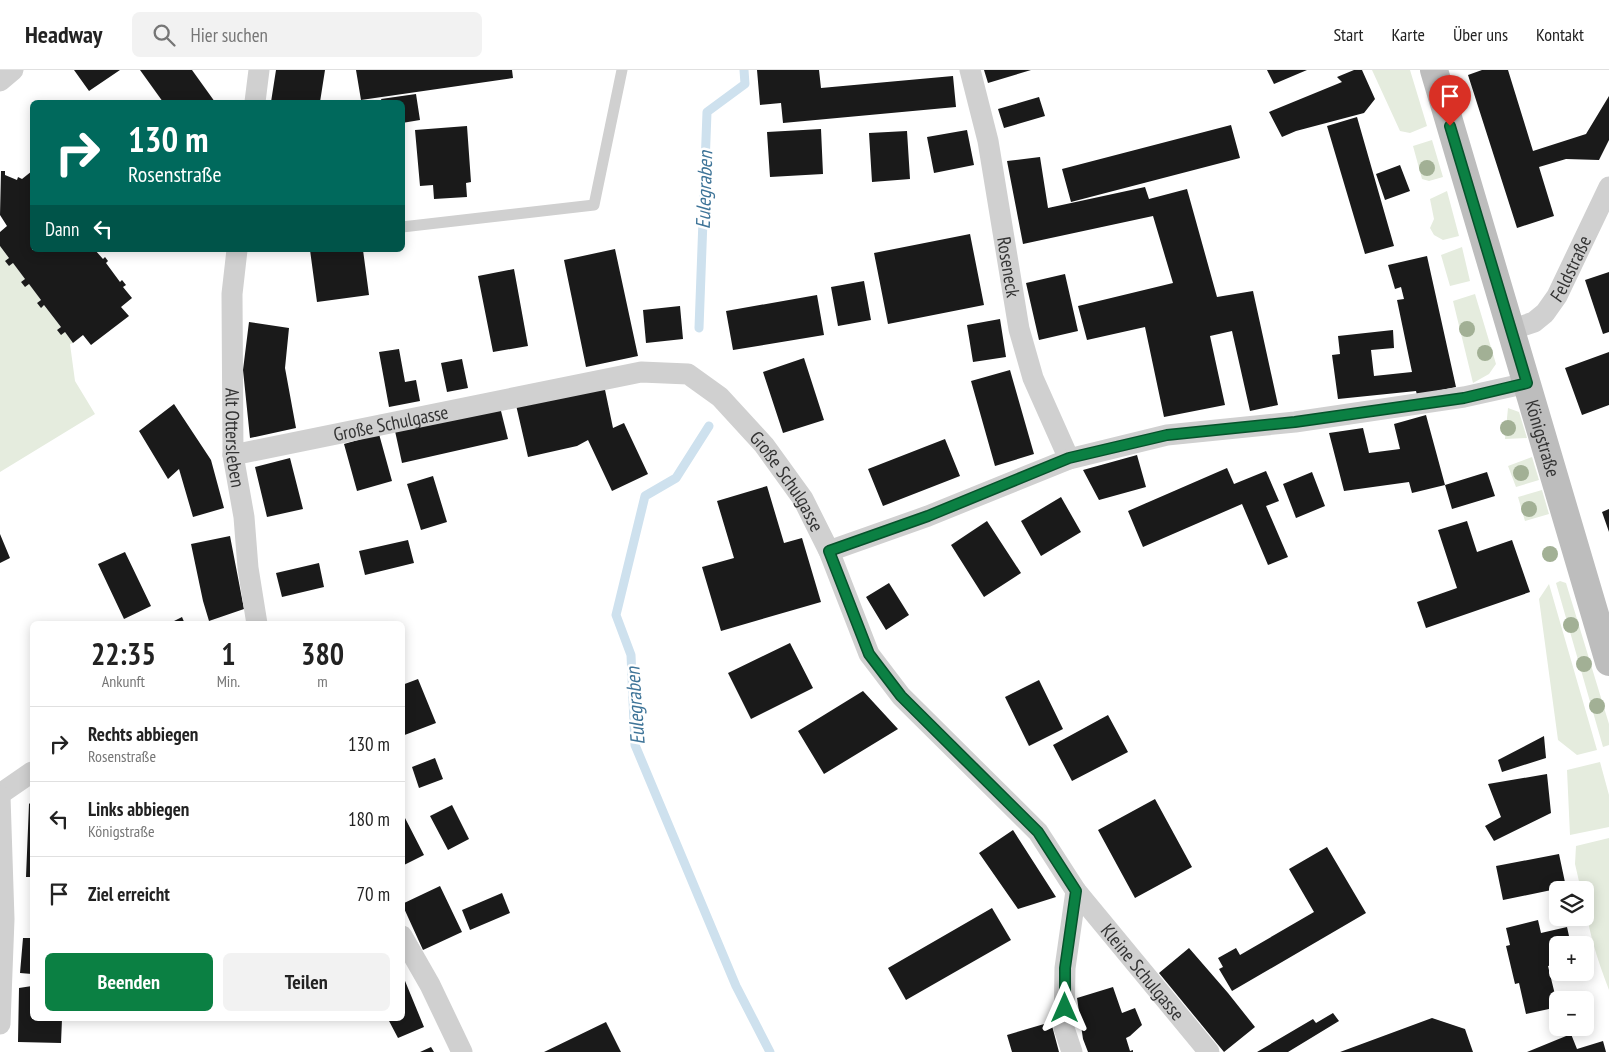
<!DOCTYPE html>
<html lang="de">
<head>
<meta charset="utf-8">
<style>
	:root { --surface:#fff; --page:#f2f2f2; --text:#222; --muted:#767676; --line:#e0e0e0; --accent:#0b8043 }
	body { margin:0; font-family:"PT Sans Narrow",sans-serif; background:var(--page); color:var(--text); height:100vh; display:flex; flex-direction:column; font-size:19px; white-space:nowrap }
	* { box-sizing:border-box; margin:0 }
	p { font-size:16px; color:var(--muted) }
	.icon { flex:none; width:28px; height:28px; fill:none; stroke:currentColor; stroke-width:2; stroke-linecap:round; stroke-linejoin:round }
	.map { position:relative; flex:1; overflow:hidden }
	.side { position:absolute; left:30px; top:551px; width:375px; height:400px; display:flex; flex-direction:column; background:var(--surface); border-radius:8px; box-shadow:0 2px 12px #0003 }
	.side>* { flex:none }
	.banner { position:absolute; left:30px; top:30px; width:375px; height:152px; border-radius:8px; box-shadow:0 2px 12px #0003; background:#00695c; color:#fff; overflow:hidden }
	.buttons { position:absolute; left:1549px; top:811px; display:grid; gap:10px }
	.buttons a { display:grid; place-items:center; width:45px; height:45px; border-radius:8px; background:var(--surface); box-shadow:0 2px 12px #0003; font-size:25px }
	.pin { position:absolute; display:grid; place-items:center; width:42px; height:42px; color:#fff; margin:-51px -21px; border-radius:50% 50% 50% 0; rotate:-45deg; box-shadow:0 0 5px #0007 }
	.pin .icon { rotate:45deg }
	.me { position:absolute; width:55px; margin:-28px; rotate:0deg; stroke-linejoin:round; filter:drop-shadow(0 0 4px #0008) }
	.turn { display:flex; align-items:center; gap:18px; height:105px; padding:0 15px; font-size:22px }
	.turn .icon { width:65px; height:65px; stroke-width:2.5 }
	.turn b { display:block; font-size:35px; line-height:42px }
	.then { display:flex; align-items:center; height:48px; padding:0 15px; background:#0003; gap:10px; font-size:19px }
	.eta { display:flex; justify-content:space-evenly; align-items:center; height:85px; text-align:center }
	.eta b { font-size:30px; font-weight:700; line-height:35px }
	.primary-button { display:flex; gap:10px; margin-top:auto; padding:10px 15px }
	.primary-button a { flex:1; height:58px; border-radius:8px; background:var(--accent); color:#fff; font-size:20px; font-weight:700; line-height:58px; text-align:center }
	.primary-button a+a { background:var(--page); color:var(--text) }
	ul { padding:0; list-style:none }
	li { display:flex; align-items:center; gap:15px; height:75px; padding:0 15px; border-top:1px solid var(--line) }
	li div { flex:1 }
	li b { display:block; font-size:19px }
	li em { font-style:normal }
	header { display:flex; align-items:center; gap:30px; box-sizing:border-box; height:70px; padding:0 25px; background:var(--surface); border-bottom:1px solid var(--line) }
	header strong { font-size:24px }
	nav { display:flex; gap:28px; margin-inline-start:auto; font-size:18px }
	.search { width:350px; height:45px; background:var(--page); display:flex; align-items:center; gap:12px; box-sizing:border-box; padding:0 18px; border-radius:8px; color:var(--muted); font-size:19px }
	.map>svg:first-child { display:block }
	.green { fill:#e5ecde }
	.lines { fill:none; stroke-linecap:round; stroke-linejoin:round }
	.stream { stroke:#cee1ee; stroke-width:9 }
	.building { fill:#1a1a1a }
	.lane { stroke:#d0d0d0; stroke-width:11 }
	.street { stroke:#d0d0d0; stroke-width:21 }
	.secondary { stroke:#bdbdbd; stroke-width:28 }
	.tree { fill:#a2b095 }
	.route-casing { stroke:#07532c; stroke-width:12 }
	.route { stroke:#0b8043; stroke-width:9 }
	.labels { text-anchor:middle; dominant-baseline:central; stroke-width:5; stroke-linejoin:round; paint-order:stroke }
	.street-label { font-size:19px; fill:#333; stroke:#fff }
	.water-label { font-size:20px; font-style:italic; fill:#3e7498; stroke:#fff }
</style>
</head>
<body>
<header>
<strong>Headway</strong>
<div class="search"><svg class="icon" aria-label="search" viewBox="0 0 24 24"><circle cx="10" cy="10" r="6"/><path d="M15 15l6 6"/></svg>Hier suchen</div>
<nav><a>Start</a><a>Karte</a><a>Über uns</a><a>Kontakt</a></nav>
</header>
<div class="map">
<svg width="1609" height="982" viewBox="0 0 1609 982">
	<rect width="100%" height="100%" fill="#fff"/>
	<path class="green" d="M1372,0H1410L1427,56L1410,63L1400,61Z
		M1432,70L1443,107L1429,111L1422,109L1413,76Z
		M1447,121L1459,166L1443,170L1434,165L1430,158L1434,149L1430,129Z
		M0,176L9,188L6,192L9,196L13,193L25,209L21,212L29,214L41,230L37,233L41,237L44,235L61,257L57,260L65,262L73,273L70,274L75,311L95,344L0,402Z
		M1462,177L1470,211L1450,216L1441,185Z
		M1475,224L1496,294L1489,304L1473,313L1453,231Z
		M1508,338L1519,342L1527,368L1505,369Z
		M1532,387L1539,410L1516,417L1508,396Z
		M1542,420L1549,444L1525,451L1518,427Z
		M1560,511L1566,513L1609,654V675L1603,677L1556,513Z
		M1549,514L1597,680L1577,685L1558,670L1539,529Z
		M1600,692L1609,725V757L1570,765L1567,700Z
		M1609,768V920C1597,888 1585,854 1585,820H1581L1575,794L1576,776Z"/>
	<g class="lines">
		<path class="stream" d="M699,258L707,42L745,14L744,0
			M709,356L676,408L645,426L616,545L631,585L635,675L736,916L770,982"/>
	</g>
	<path class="building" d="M74,0H120L89,21Z
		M140,0H192L215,32H163Z
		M276,0H325L320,32H271Z
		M356,0H512L513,8L361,30Z
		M757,0H819L821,18L953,6L956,37L783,53L781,33L760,35Z
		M984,0H1031L988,13Z
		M1267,0H1307L1274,14Z
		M1354,0H1362L1375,29L1364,43L1296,61L1282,67L1269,42L1342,12L1337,7Z
		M1482,0H1508L1533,81L1586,64L1609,26V70L1599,90L1566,89L1539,97L1554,146L1517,158L1468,5Z
		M416,24L420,50L402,53V32H382L381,29Z
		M1039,27L1045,46L1004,58L998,39Z
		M1357,47L1394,176L1365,184L1327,56Z
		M1231,55L1240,88L1071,132L1062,99Z
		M467,56L471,112L466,113L467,127L434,129L433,115L420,116L415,60Z
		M821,59L823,104L770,107L767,62Z
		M967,60L974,95L934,103L927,67Z
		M907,61L910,109L872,112L869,63Z
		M1040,87L1048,138L1145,117L1149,129L1187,119L1217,227L1253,221L1278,335L1250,341L1232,261L1210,266L1225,335L1164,347L1145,257L1087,270L1078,236L1173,213L1153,146L1023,174L1007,91Z
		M1400,95L1410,121L1385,130L1376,104Z
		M1,101H5V105L17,110L18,107L22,109L32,101V180H95L103,189L105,187L108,191L106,193L120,212L122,210L126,215L123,217L132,228L121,237L129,246L91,275L83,265L73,273L65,262L61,265L57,260L61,257L44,235L41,238L37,233L41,230L29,214L25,217L21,212L25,209L13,193L9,196L5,191L9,188L0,176V162L7,156L0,145Z
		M970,164L984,235L888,254L874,183Z
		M615,179L638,286L586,297L564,190Z
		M310,180H363L369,225L317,232Z
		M1427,186L1456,317L1417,325L1416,321L1338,329L1332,285L1340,284L1338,266L1393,260L1394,278L1371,280L1374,306L1412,302L1397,230L1404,229L1401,217L1395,219L1388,195Z
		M514,199L528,276L493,282L478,206Z
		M1609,202V262L1603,264L1585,210Z
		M1065,204L1078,261L1039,270L1026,213Z
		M864,211L871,250L838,256L831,217Z
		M817,225L824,265L733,280L726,241Z
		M680,236L683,269L646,273L643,240Z
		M1000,249L1006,287L973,292L967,255Z
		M249,252L289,258L285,298L296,358L250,368L243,300Z
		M399,279L405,312L416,310L420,331L389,337L379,282Z
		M1609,282V335L1582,345L1565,298Z
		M804,288L824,350L783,363L763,302Z
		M462,289L468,318L447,322L441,293Z
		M1010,300L1034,384L995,396L971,311Z
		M604,315L613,358L624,353L648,404L612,421L588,370L577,376L528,387L516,335Z
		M174,334L211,390L224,438L193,447L179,399L168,409L139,361Z
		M500,337L508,369L402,393L395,361Z
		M1426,345L1445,415L1412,423L1409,412L1344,421L1329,363L1363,358L1369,383L1400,379L1394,354Z
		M379,364L392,411L357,421L344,374Z
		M945,369L960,406L883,436L868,399Z
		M1137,385L1146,417L1099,430L1083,400Z
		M290,388L303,439L267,447L255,397Z
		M1227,398L1234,414L1266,401L1279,431L1266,436L1288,487L1268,495L1242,434L1143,477L1128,441Z
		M1312,402L1325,436L1296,448L1283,414Z
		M1487,402L1495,426L1452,439L1445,415Z
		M433,406L447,452L421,460L407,414Z
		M767,416L784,473L802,468L821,532L721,561L702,497L734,488L717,431Z
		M1061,427L1081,462L1041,486L1021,451Z
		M1609,439V462L1602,442Z
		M987,451L1021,503L984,527L951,475Z
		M1467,451L1477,482L1512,470L1530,522L1426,558L1417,532L1457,518L1438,460Z
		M0,464L10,488L0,493Z
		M230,466L244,539L209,551L203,531L191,474Z
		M408,470L414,493L365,505L359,481Z
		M125,482L151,536L124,549L98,494Z
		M319,493L324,517L282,527L276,503Z
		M889,513L909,545L886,560L866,527Z
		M182,547L185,554H168Z
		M790,573L813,618L751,649L728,603Z
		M418,609L436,653L402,666V615Z
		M1039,610L1063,659L1029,676L1005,627Z
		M863,621L898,659L824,704L798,661Z
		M1108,645L1128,682L1072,711L1053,675Z
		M1544,666L1546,688L1502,702L1498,690Z
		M435,688L443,709L419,718L412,697Z
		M1547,704L1551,743L1494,771L1485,756L1501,747L1488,714Z
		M1155,729L1192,797L1135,828L1098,760Z
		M32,731V807H26L29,734Z
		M452,735L469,769L448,780L430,746Z
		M405,748L424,785L402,796V749Z
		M1013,760L1056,827L1018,839L979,783Z
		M1327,777L1366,843L1232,921L1219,899L1223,897L1218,888L1236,878L1240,885L1314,842L1289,799Z
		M1559,784L1566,817L1503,830L1496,796Z
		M440,816L462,862L423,880L402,834Z
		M502,823L510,843L470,860L462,840Z
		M992,838L1011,870L906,930L888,898Z
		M1538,850L1541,863L1567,857L1571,875H1558V894L1548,896L1558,937L1526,944L1519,913L1515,914L1506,876L1510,875L1506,858Z
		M23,868H32V904L20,903Z
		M1189,878L1228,923L1255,957L1224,982L1159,903Z
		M403,906L424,957L398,968L388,949H402Z
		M32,916V949H62L61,973L18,972L19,918Z
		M1113,917L1122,943L1135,938L1142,955L1130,966L1126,968L1130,981L1133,980V982H1088L1083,969L1077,928Z
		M1333,943L1339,951L1288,982H1257L1313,949L1316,953Z
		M1432,948L1465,959L1473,982H1340Z
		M606,952L621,982H544Z
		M1051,952L1059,982H1012L1007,965Z
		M1571,964L1577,979L1603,971L1606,982H1527Z
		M431,977L434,982H420Z"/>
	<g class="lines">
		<path class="lane" d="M402,157L594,135L622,0"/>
		<g class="street">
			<path id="s1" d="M970,0L988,71L1019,259L1033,308L1069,389"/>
			<path d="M0,11L13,0"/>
			<path d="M255,32L259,0"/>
			<path id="s2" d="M237,180L232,224L233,385L244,447L248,498L257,554"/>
			<path id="s3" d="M1511,260L1534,252L1545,243L1557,226L1609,117"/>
			<path id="s4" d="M233,385L641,302L688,304L720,327L764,375L803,429L829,481L869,584L901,626L1038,762L1076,821L1065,898L1064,958L1072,982"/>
			<path d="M829,481L928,446L1069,389L1167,365L1295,352L1464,327L1527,313"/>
			<path d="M0,724L32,702"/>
			<path d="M0,726L4,849L0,954"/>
			<path id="s5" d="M1076,821L1209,982"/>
			<path d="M402,866L430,915L462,982"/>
		</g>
		<path class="secondary" id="s6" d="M1434,0L1609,592"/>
	</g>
	<g class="tree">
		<circle cx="1427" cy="98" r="8"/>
		<circle cx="1467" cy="259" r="8"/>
		<circle cx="1485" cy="283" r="8"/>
		<circle cx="1508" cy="358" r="8"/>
		<circle cx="1521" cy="403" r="8"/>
		<circle cx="1529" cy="439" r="8"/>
		<circle cx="1550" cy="484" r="8"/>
		<circle cx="1571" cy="555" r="8"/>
		<circle cx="1584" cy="594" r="8"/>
		<circle cx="1597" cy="636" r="8"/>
	</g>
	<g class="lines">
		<g class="route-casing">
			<path id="route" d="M1065,938V898L1076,821L1038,762L901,626L869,584L829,481L928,446L1069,388L1167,365L1295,352L1464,328L1527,313L1450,56"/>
		</g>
		<use href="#route" class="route"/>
	</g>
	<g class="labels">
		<g class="street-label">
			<text stroke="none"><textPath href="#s3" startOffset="90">Feldstraße</textPath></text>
			<text stroke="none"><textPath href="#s1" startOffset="201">Roseneck</textPath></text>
			<text stroke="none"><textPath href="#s4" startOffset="161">Große Schulgasse</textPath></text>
			<text stroke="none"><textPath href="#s2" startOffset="188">Alt Ottersleben</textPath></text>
			<text stroke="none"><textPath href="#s6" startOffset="384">Königstraße</textPath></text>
			<text stroke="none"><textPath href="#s4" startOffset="611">Große Schulgasse</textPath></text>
			<text stroke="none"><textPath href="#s5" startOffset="105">Kleine Schulgasse</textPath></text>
		</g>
		<g class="water-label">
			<text transform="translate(704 120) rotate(-88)">Eulegraben</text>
			<text transform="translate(635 636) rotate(-94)">Eulegraben</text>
		</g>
	</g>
</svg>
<div class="buttons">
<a><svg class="icon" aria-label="layers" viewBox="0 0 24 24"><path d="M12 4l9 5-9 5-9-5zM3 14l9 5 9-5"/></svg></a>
<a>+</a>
<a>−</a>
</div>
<div class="pin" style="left:1450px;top:56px;background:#d93025"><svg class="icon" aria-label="arrive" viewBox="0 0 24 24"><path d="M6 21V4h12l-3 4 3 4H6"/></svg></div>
<svg class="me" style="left:1065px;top:938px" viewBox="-20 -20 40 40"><path d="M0-17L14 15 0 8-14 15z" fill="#0b8043" stroke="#fff" stroke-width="4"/></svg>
<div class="banner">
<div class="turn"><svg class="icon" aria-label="right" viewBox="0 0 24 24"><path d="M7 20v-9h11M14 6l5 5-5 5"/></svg><div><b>130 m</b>Rosenstraße</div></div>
<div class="then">Dann<svg class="icon" aria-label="left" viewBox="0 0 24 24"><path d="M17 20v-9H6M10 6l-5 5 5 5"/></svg></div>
</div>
<section class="side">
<div class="eta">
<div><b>22:35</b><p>Ankunft</p></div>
<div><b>1</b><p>Min.</p></div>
<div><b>380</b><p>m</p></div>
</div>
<ul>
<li><svg class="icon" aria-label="right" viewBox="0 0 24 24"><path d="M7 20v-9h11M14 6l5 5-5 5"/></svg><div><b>Rechts abbiegen</b><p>Rosenstraße</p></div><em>130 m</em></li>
<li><svg class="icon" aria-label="left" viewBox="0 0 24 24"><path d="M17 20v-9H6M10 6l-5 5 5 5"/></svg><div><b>Links abbiegen</b><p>Königstraße</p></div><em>180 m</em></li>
<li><svg class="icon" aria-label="arrive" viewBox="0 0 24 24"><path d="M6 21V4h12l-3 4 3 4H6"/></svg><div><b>Ziel erreicht</b></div><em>70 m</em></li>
</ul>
<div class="primary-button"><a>Beenden</a><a>Teilen</a></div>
</section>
</div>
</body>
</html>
